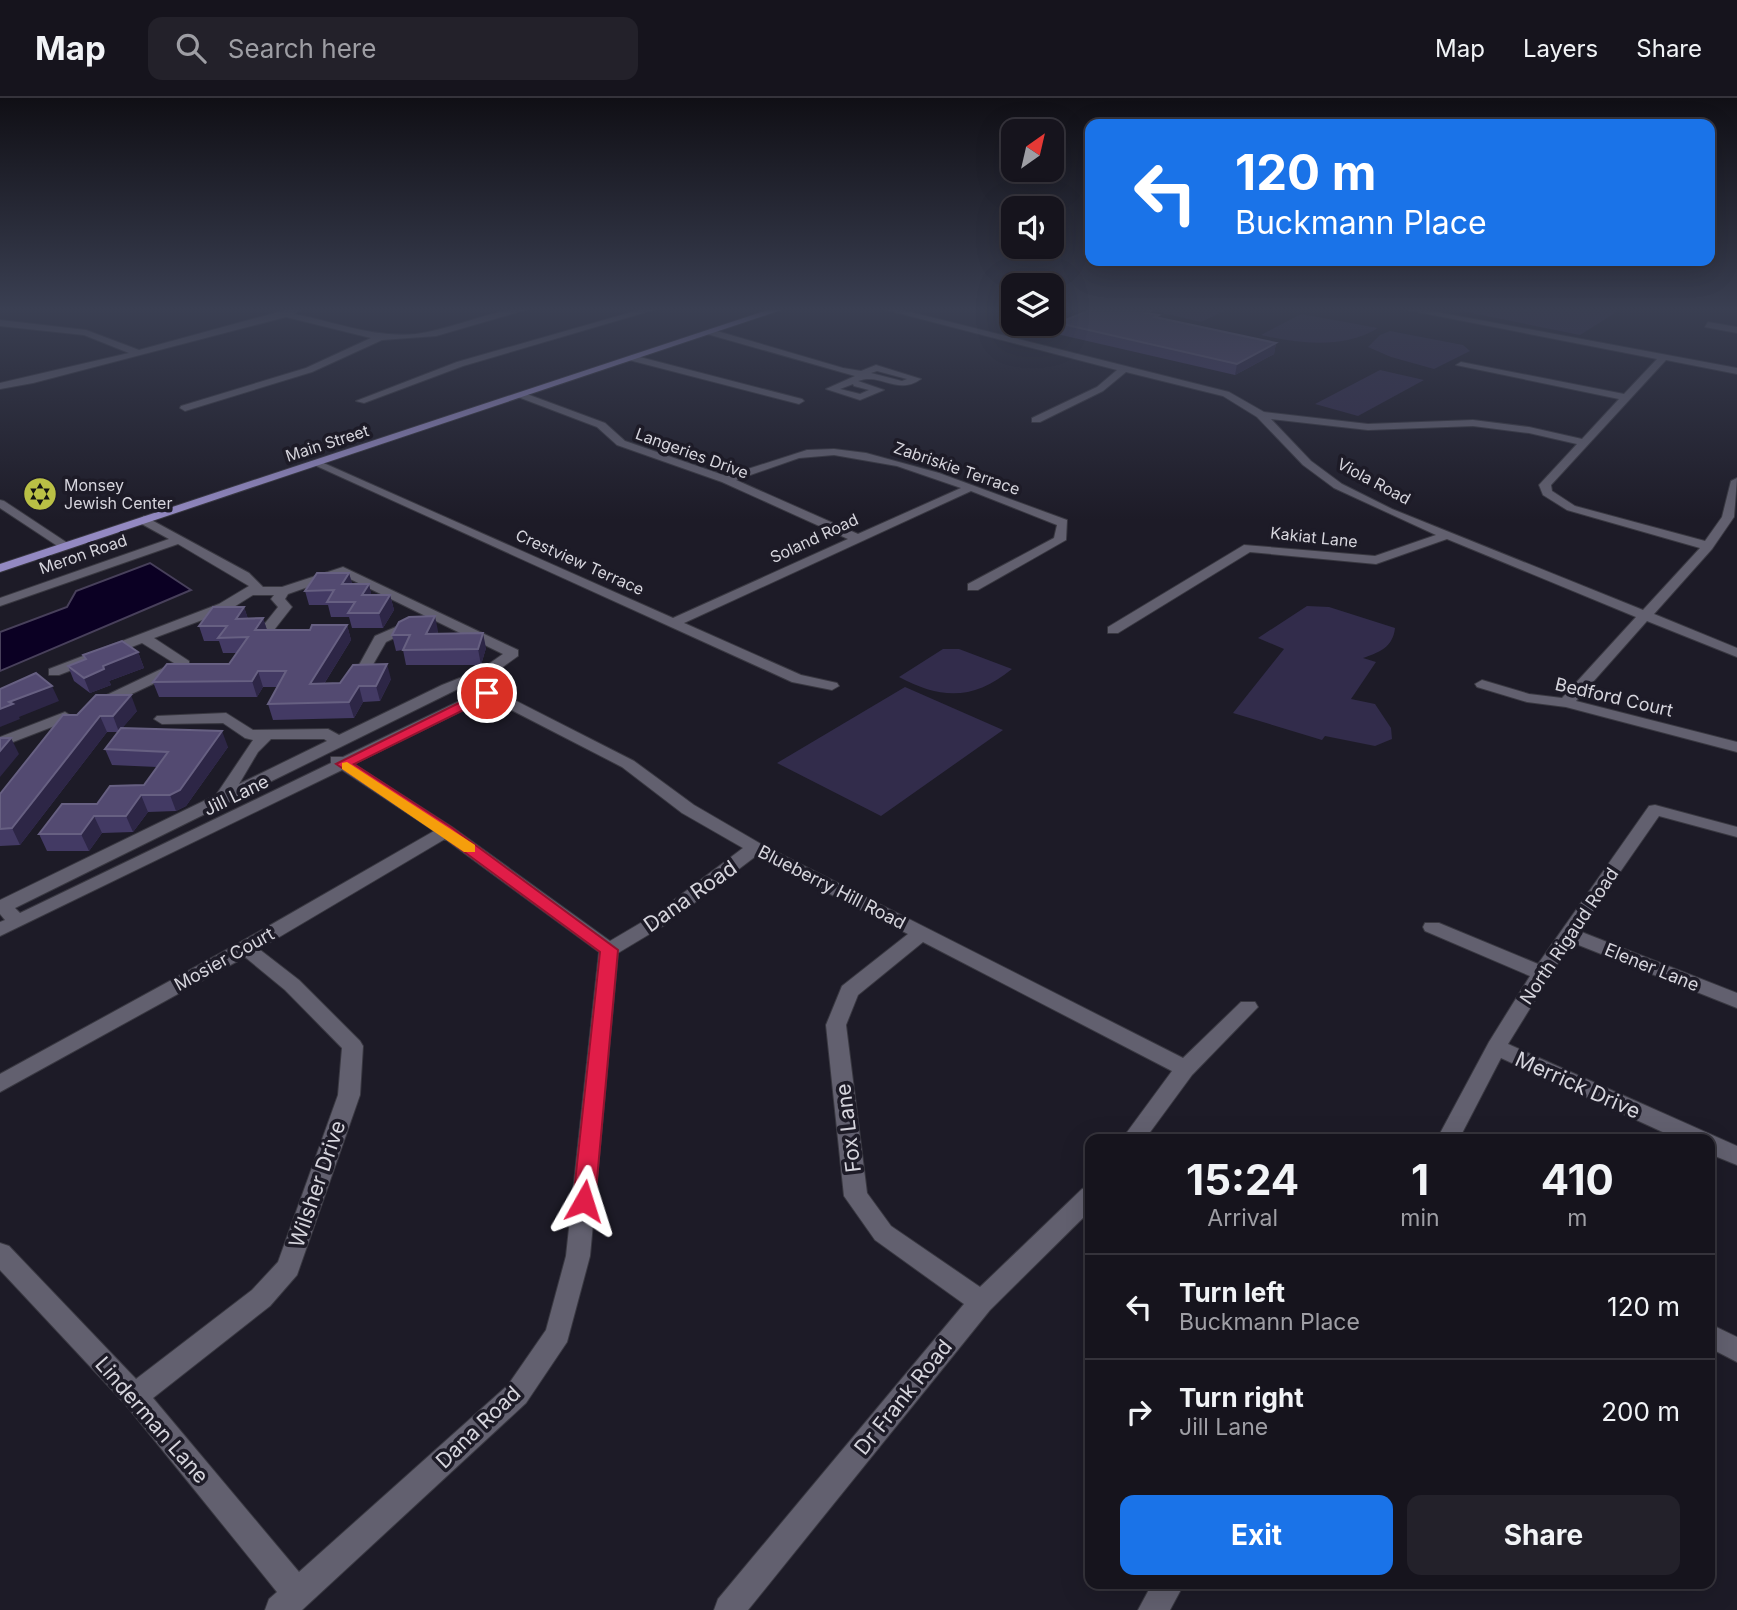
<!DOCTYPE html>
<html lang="en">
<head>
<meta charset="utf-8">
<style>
	:root { --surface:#16141d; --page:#23212a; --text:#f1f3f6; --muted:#9e9ea4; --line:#35333b; --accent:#1a73e8 }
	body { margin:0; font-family:Inter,sans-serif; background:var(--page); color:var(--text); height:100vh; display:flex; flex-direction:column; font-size:26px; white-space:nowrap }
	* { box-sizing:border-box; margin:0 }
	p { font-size:23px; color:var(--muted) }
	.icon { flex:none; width:38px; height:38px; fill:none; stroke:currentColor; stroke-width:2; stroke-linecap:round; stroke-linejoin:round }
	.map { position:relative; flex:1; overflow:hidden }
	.panel { position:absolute; left:1085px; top:1036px; width:630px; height:455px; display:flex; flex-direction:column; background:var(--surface); border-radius:14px; box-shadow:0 7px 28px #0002,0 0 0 2px var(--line) }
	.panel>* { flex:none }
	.top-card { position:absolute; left:1085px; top:21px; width:630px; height:147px; border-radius:14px; box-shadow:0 7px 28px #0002,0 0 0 2px var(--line); background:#1a73e8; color:#fff; overflow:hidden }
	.needle { width:46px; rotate:34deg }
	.controls { position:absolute; left:1001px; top:21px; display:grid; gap:14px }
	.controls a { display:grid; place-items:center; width:63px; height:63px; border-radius:14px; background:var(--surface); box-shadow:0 7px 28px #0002,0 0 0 2px var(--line); font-size:35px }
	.pin { position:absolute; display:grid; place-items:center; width:60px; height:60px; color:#fff; margin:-30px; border:4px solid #fff; border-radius:50%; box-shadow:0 2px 7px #0007 }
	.me { position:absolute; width:77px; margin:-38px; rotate:6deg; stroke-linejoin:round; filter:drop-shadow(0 0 5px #0008) }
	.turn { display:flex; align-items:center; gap:24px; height:147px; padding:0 35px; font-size:32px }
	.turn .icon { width:91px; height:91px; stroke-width:2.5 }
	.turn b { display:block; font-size:49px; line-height:60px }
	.eta { display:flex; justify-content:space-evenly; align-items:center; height:119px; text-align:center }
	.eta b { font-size:42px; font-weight:700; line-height:49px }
	.primary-button { display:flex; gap:14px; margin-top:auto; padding:14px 35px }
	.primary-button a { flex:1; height:80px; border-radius:14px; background:var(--accent); color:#fff; font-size:28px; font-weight:700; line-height:80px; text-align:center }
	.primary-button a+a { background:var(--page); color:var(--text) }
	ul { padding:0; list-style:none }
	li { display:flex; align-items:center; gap:21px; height:105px; padding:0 35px; border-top:2px solid var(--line) }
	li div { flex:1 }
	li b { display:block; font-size:26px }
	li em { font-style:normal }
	header { display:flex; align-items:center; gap:42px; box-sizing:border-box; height:98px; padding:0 35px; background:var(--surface); border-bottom:2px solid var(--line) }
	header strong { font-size:33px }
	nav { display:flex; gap:38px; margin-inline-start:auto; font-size:24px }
	.search { width:490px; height:63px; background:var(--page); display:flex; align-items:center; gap:18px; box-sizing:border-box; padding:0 24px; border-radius:14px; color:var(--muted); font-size:26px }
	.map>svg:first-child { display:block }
	.green { fill:#322c4b }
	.water { fill:#0b0023; stroke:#48405b; stroke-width:2 }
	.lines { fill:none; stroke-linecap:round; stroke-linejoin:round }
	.minor-casing { stroke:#393841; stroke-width:2 }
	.major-casing { stroke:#393841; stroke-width:2 }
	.minor { fill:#62606f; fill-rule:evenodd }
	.major { fill:#9389c2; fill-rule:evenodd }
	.wall { fill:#433a64 }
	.shaded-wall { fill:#2d2646 }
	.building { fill:#534a71; stroke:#676082; stroke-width:2 }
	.route { fill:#e11d48; stroke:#92132f; stroke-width:2 }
	.slow { fill:#f59e0b }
	.labels { text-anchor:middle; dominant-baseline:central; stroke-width:7; stroke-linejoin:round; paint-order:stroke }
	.far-street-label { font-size:16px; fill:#d6d5dd; stroke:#1d1b27 }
	.far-poi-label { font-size:16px; fill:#d6d5dd; stroke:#1d1b27; text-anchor:start }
	.street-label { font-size:18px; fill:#d6d5dd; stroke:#1d1b27 }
	.near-street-label { font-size:21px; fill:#d6d5dd; stroke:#1d1b27 }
</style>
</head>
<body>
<header>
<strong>Map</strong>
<div class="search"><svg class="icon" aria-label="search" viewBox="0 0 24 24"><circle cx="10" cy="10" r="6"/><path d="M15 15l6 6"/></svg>Search here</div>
<nav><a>Map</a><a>Layers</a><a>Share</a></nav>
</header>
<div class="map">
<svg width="1737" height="1512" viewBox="0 0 1737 1512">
	<rect width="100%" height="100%" fill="#1d1b27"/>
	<path class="green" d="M1141,210H1231L1201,224Z
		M1447,210H1614L1618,213L1580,237Z
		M1301,216L1378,230C1344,251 1299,246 1261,237Z
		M1390,233L1463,247L1470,253L1434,271L1391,259L1368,249L1380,237Z
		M1380,272L1424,282L1358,318L1315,306Z
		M1307,508L1329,509L1395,530C1393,549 1380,554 1363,560L1376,564L1351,601L1375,606L1391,630L1392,641L1375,648L1325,638L1322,642L1233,615L1284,551L1258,540Z
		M943,551H959L1012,571C974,602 942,602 899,579Z
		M905,589L1003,632L881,718L777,665Z"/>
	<path class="water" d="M150,465L191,492L0,573V534L67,509L76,493Z"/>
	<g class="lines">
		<g class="minor-casing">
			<path id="minor" d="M293,210H304L294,216C336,224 373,240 416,236C455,231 493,210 532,210L436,238L382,242L312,274L185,313L180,310L181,308L306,270L371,240L286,219L33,285L0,291V285L129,255L84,237L0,228V222L86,232L139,252Z
				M646,210H660L463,268L364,305L356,303L457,264Z
				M879,210H894L1229,294L1264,314L1368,326L1473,322L1529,329L1582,341L1619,301L1456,267L1461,264L1624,296L1657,261L1397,210H1415L1737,270V276L1666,262L1551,387L1552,393L1575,408L1705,443L1722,419L1731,383L1737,380L1734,419L1712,451L1654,516L1737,550V559L1647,523L1576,603L1737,644V654L1566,609L1527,604L1477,589L1475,586L1482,582L1529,596L1562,600L1636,519L1447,441L1376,466L1250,454L1118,535H1108V529L1244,447L1375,458L1436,437L1334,390L1303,367L1257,319L1223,298L1126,274L1103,293L1040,324H1032V320L1097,289L1117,272ZM1271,321L1368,332L1473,328L1529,335L1577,346L1539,387L1543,397L1567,412L1700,450L1643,512L1392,411L1342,386L1311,363Z
				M1708,224L1737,229V235L1705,229Z
				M710,231L843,270L861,273L876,267L921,281C897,298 880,274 858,283L884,292L860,302L826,291L855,278L707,236ZM877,273L907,281L902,283L871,275ZM853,286L854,288L869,292L860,296L840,291Z
				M632,257L802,301L804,303L799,306L629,262L627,260Z
				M518,295H524L605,325L625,343L726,378L807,352L834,351L866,355L939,375L1067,422L1066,442L978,492H968V486L1054,440L1057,427L971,393L684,525L801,577L837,585L839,588L832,592L792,584L310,365L319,363L673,520L848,441L722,384L617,347L597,329L518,299ZM834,357L897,368L961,390L858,436L736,382L799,360Z
				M0,402L4,403L72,448L62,451L0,410Z
				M144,418L249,475L263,489H282L343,469L518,552V558L490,578L477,583L634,663L694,707L761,746L1183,960L1241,904H1255L1258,909L1192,977L1145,1041H1122L1172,973L923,844L858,897L846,927L867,1095L891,1128L980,1189L1082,1091L1090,1088V1113L990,1212L748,1512H714L718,1501L964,1206L875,1142L844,1098L826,927L842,888L908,836L756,758L668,825L618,855L590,1158L567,1244L526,1305L302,1512H265L269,1501L277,1494L126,1307L0,1172V1145L9,1148L136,1281L252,1192L278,1164L338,997L342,950L285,892L245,859L0,994V976L239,845L434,733L342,672L0,838V824L5,822L0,816V802L216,697L253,642L245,640L223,625L162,626L154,621L157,618L226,615L253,632L328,631L339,637L442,587L480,572L503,556L342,477L288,496L285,501L292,509L274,532L269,533L262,529L278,509L271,501L274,497H253L229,512L154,540L189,563V569L102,610H92L90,607L92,604L174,565L142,545L59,577H49V571L219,506L249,488L178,446L0,508V500L169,441L140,425L138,422ZM464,588L476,595L343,659H331V665L20,815L15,810ZM488,600L622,669L682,715L743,750L654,817L610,843L452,729L354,666ZM271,641H324L327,643L239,686L258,654ZM445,741L599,854L566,1158L546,1232L508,1287L299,1474L153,1300L270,1208L297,1177L360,997L363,948L360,943L299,882L259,851Z
				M414,521L419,522V528L386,544L371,570H361L359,567L375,538Z
				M65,614L73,619L70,622L0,649V639Z
				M1655,707L1737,729V739L1659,718L1579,833L1737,895V910L1571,844L1508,946L1737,1048V1067L1710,1056V1041H1678L1501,960L1459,1041H1437L1489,944L1530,878L1425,833L1423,829L1425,825H1439L1538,866L1649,708Z
				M1710,1226L1737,1239V1264L1710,1250Z
				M1152,1486H1184L1170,1512H1138Z"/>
		</g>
		<g class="major-casing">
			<path id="major" d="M774,210H787L0,474V466Z"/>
		</g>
		<use href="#minor" class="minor"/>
		<use href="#major" class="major"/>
	</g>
	<path class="wall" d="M1156,210L1155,217L1158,219L1276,245L1274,256L1235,277L1057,236L1058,225Z
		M349,475L352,486H369L371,497H390L394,512L383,530H352L349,519H331L328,507H309L305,493Z
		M244,509L248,521L263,520L267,532H310L347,527L351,542L324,586L391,581L380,603L363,604L354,620L273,622L268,606L278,589H263L257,599H159L153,584L229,566L237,555H223L219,543H204L199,528Z
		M438,533L437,536L486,550L481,567H406L403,552L396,553L392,537Z
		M138,554L144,570L109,583L111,587L90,595L74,583L68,568L85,561L83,557Z
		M137,613L122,630L228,649L186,708L176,713L148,714L133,734L102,735L89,753H47L39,736L97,706L144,687L157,669L112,667L105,651L118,634H107L20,747L0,748V696L77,617Z"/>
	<path class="shaded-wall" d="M1156,210L1155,221L1146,215Z
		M1276,245L1274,256L1235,277L1237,266Z
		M349,475L353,489L342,486Z
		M369,486L372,501L362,497Z
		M390,497L394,512L383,530L379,515Z
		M244,509L249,524L236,521Z
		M435,518L438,533L430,551L426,536Z
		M263,520L268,535L255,532Z
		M347,527L351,542L314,602L310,586Z
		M483,535L486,550L481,567L478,551Z
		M138,554L144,570L109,583L111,587L90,595L84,580L103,568Z
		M387,566L391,581L380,603L376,588Z
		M258,573L263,589L257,599L252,583Z
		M52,588L59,603L19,619L20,621L0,629V611L9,604Z
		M359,588L363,604L354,620L349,604Z
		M131,597L137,613L119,634L113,618Z
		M100,618L107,634L20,747L12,730Z
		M222,633L228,649L186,708L176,713L170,697Z
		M11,640L19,656L0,679V653Z
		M141,697L148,714L133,734L126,718Z
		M94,718L102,735L89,753L81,736Z"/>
	<path class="building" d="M1095,210H1156L1146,215L1159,217L1155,219L1276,245L1237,266L1058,225Z
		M317,475H349L342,486H369L362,497H390L379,515H348L355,504H327L334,492L305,493Z
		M213,509H244L236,521L263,520L255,532H310L312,527H347L310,586L340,585L353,567L387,566L376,588H359L349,604L268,606L286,573H258L252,583L153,584L167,566H229L248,539L218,540L227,528H199Z
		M435,518L426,536L483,535L478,551L403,552L410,537H392L399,524L409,519Z
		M122,543L138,554L103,568L104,571L84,580L68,568L86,561L83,557Z
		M36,575L52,588L9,604L13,606L0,611V591Z
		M96,597H131L113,618H100L12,730L0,731V696L63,617H77Z
		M121,630L222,633L180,692L170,697H141L126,718H94L81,736H39L62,706H97L110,688L144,687L168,654L105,651Z
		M0,640H11L0,653Z"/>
	<linearGradient id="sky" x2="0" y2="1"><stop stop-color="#100f15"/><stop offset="0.5" stop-color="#3a3f52"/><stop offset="1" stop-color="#3a3f52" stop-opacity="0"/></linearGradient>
	<rect width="1737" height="422" fill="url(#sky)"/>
	<path class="route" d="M487,591L494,595L492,598L354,666L451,729L618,852L595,1103L591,1109L584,1111L576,1109L573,1103L600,854L440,736L336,666Z"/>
	<path class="slow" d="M347,664L475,747V754H464L342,671V665Z"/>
	<defs>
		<g id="synagogue-disc" transform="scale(1.75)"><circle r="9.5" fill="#bac045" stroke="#1d1b27"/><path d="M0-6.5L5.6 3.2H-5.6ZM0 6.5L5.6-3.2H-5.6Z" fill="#111"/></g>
	</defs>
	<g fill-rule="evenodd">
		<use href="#synagogue-disc" x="40" y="396"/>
	</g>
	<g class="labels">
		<g class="far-street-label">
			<text transform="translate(327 345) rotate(-18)">Main Street</text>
			<text transform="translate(692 355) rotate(20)">Langeries Drive</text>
			<text transform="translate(957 370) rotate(19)">Zabriskie Terrace</text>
			<text transform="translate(1374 383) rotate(28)">Viola Road</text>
			<text transform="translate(1314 439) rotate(6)">Kakiat Lane</text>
			<text transform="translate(814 440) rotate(-25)">Soland Road</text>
			<text transform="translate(83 456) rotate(-19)">Meron Road</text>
			<text transform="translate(580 464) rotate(24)">Crestview Terrace</text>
		</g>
		<g class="far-poi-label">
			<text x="64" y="387">Monsey<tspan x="64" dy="18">Jewish Center</tspan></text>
		</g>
		<g class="street-label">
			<text transform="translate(1614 599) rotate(13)">Bedford Court</text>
			<text transform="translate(236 697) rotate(-26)">Jill Lane</text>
			<text transform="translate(832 789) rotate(27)">Blueberry Hill Road</text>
			<text transform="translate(1569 838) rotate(-56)">North Rigaud Road</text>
			<text transform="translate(224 861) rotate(-29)">Mosier Court</text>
			<text transform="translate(1652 869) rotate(22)">Elener Lane</text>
		</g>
		<g class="near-street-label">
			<text transform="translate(690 798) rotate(-35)">Dana Road</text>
			<text transform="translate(1578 987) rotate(24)">Merrick Drive</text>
			<text transform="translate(848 1030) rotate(-97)">Fox Lane</text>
			<text transform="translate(317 1086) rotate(-71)">Wilsher Drive</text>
			<text transform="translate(903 1299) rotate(-51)">Dr Frank Road</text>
			<text transform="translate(152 1322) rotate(49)">Linderman Lane</text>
			<text transform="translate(478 1329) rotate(-44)">Dana Road</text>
		</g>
	</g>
</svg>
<div class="controls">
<a><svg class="needle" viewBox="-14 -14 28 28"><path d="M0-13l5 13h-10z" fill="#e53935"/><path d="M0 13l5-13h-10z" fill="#9e9ea4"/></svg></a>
<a><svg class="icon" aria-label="sound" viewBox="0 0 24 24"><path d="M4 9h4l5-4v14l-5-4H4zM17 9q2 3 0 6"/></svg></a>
<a><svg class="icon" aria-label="layers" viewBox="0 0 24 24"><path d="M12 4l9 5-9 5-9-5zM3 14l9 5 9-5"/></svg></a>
</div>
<div class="pin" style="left:487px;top:595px;background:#d93025"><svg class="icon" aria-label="arrive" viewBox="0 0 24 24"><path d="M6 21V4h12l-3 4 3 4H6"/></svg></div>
<svg class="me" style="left:584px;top:1103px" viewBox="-20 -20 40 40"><path d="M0-17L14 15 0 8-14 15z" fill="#e11d48" stroke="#fff" stroke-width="4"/></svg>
<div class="top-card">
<div class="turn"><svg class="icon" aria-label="left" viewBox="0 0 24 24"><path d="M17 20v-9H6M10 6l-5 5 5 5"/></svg><div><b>120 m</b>Buckmann Place</div></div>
</div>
<section class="panel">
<div class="eta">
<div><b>15:24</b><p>Arrival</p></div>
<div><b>1</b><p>min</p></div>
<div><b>410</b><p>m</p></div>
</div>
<ul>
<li><svg class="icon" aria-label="left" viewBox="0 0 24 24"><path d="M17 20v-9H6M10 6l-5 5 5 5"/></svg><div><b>Turn left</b><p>Buckmann Place</p></div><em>120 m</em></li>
<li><svg class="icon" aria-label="right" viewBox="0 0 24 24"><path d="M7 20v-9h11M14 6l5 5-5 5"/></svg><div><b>Turn right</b><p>Jill Lane</p></div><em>200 m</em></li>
</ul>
<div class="primary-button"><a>Exit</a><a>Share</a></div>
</section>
</div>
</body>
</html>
